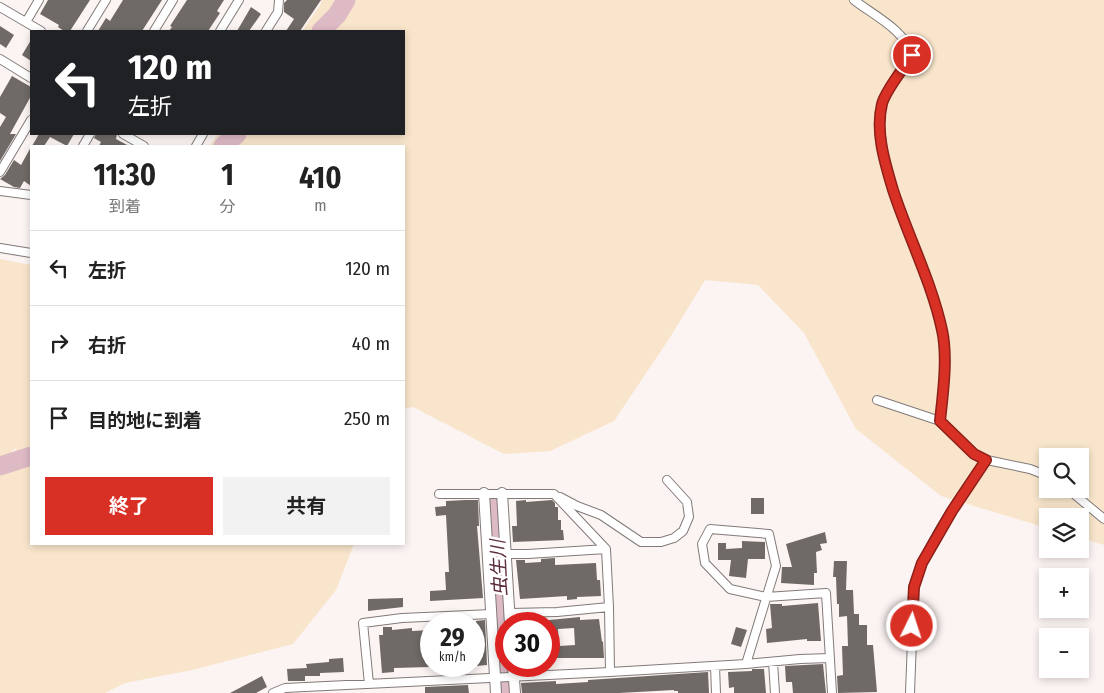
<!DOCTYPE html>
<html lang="ja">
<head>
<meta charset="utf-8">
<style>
	:root { --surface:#fff; --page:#f2f2f2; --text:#222; --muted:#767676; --line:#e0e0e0; --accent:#d93025 }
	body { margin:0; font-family:"Fira Sans Condensed","Noto Sans JP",sans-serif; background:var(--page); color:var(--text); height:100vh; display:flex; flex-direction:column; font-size:19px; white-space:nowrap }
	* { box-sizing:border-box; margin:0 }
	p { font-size:16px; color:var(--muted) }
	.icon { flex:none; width:28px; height:28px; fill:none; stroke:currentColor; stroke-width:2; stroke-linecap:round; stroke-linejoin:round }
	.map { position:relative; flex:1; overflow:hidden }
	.sheet { position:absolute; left:30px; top:145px; width:375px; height:400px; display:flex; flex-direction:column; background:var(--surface); border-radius:0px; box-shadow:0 2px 8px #0003 }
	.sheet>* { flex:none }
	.banner { position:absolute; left:30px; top:30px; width:375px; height:105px; border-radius:0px; box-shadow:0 2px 8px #0003; background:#202124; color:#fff; overflow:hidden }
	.fabs { position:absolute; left:1039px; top:448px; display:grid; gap:10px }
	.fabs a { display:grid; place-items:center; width:50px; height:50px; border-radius:0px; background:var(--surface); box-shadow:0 2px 8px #0003; font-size:25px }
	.speed { position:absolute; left:420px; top:612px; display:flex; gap:10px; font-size:25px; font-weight:700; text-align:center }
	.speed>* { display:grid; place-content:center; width:65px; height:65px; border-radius:50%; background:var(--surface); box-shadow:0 2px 8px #0003; line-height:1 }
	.speed small { font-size:12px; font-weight:400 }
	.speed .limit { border:8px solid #d22; background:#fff; color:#111 }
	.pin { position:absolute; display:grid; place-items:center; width:42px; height:42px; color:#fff; margin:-21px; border:2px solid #fff; border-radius:50%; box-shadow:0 1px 5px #0007 }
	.me { position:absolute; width:55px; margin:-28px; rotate:4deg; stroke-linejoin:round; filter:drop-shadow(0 0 4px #0008) }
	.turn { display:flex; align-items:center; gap:18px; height:105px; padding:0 15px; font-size:22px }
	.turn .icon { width:65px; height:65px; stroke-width:2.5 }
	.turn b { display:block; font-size:35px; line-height:42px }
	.eta { display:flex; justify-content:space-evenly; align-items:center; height:85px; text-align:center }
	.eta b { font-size:30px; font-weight:700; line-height:35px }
	.cta { display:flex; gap:10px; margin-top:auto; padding:10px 15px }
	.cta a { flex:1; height:58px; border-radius:0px; background:var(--accent); color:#fff; font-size:20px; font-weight:700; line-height:58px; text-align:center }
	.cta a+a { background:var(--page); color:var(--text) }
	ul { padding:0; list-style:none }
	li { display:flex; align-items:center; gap:15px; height:75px; padding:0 15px; border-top:1px solid var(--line) }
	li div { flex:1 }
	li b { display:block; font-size:19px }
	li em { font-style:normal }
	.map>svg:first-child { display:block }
	.green { fill:#f8e5cb; fill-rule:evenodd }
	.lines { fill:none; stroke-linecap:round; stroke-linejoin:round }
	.river { stroke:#debac5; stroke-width:19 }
	.building { fill:#6f6a66; fill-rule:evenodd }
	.minor-casing { stroke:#817a78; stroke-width:10 }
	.tertiary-casing { stroke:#817a78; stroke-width:12 }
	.minor { stroke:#fff; stroke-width:8 }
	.tertiary { stroke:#fff; stroke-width:10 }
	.route-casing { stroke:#8d1f18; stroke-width:12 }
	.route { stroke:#d93025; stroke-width:9 }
	.labels { text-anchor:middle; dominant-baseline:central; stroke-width:5; stroke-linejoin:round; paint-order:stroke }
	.water-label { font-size:19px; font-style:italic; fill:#5c2c3e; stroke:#fff }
</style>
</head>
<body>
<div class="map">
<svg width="1104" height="693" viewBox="0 0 1104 693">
	<rect width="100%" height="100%" fill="#fcf4f2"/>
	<path class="green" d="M321,0H1104V545L1080,538V516H1048L1047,528L941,496L856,429L804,333L758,285L705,280L669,339L614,421L550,451L504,454L413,407L404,409V146H209L218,134H404V31H302L321,4ZM1048,456H1080V489H1048Z
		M0,259L31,265V544H354L336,590L293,644L192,670L125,683L105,693H0V463L11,460L17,447L0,462Z"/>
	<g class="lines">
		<path class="river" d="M321,31L337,15L346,0
			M223,146L237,134
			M0,466L31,456
			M495,502L506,693"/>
	</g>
	<path class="building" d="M48,0H90L70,31H64L58,27L59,25L40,14Z
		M123,0H162L142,31H98L106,18L110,21Z
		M187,0H224L217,11L220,13L208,31H169L172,27L170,26Z
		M287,0H321L300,31H286L294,19L284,12V3Z
		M251,7L261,14L249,31H237Z
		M0,26L14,35L6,48L0,44Z
		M31,40V61L22,55Z
		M12,76L31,87V96L10,134H16L0,161V127L6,117L0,113V97Z
		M39,134H74L67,146L50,137L44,146H32Z
		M96,134H117L116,139L129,146H99L101,142L94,138Z
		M31,147V186L24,181L20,188L14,187L0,179L5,175L14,160L21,165Z
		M751,498H764V514H751Z
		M466,500H478L479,526H477L483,598L430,601V591L446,590L445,572H449L446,515L436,516L435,507L446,506V501Z
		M526,500V502L552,500L555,503V507H558V520H561V530H563L564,540L513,542L512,526H517L516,501Z
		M825,532L827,543L820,544L822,550L816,552L817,573H814V585L781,583L782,567H792L786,544Z
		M742,541L765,542V559H748L746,578L729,576L731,560H718V543H726V549L742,548Z
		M555,558V565L596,563L597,580H600L601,596L577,597V599L567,600V596L520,599L516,560H525V563L541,562V559Z
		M834,561H847L846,590H853L854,614H859V625H867V645H873L877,692L838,693L837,676L843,675L842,646H848L847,616L839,617V604H837L836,577H833Z
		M403,598V607L368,611V599Z
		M818,603L821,641H807V639L767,643L766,629L772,628L770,604H782V606Z
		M580,617V620L599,619L602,642L603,641L604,658H549V620ZM574,628L575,645L559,646L558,629Z
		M485,620L487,665L476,666V621Z
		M383,627H392V630L412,628V631L431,630V667L394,668V672L382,673L379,635H383Z
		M736,627L747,630L741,647L731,644Z
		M343,658L344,672L320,673V676H305V681H288L287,669L307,668L306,664L329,662V659Z
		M823,664L826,693H793L792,682H786L785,666Z
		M752,669H764L766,693H734V687L729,688L728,672L752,671Z
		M708,672L709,693H678V691H674V690L619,693H522L521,683L556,681V684L588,682V680Z
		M262,676L267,687L256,693H230Z
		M468,685L469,693H425V687Z"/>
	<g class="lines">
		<g class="minor-casing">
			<path id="minor" d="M854,0C873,15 905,30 912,55C904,67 885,92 882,104C878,122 881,139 884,157C897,217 929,270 942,330C948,357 943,393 940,421
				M0,7L41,31
				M26,22L39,0
				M87,31L106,0
				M154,31L173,0
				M220,31L239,0
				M266,31L278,12L279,0
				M0,59L31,78
				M123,134L144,146
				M83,146L90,134
				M196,146L203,134
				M0,172L31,120
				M0,191L31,195
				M0,248L31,253
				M877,400L940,421L974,454L987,460L1030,469L1048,476
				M1068,489L1104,519
				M439,494H554L606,549L609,607L610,672L746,664L776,566L769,534L710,529L702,544L705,563L730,589L766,597L826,593L832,693
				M560,497L577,506L601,515L641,542H661L674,538L683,531L689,517L687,502L667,480
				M506,554H528L606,549
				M510,613L557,612L609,607
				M773,662L775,693
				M746,664L800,659L830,658
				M715,666L716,693
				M369,684L363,623L402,618L491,614
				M273,693L285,688L610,672
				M910,693L914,587C925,546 961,495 986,460"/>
		</g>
		<g class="tertiary-casing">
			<path id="tertiary" d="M484,493L496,693
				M502,493L510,624
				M513,666L515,693"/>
		</g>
		<use href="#minor" class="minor"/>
		<use href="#tertiary" class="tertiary"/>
	</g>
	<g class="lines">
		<g class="route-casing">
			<path id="route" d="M912,55C904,68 885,91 882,104C875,132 885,163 893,190C908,236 932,283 942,330C948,357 943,393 940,421L974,454L986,460L952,511L922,563L914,587L912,626"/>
		</g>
		<use href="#route" class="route"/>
	</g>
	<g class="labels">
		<g class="water-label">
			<text transform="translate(499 568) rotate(-93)">虫生川</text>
		</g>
	</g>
</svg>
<div class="fabs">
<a><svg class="icon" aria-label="search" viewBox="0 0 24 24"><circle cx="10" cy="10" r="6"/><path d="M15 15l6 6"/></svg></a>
<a><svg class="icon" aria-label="layers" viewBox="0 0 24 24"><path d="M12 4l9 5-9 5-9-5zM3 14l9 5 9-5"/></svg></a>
<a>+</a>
<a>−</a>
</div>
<div class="speed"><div>29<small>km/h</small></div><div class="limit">30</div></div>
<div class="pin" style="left:912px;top:55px;background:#d93025"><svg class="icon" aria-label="arrive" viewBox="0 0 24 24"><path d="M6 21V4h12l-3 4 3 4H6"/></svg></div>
<svg class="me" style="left:912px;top:626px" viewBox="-20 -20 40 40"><circle r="17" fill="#d93025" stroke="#fff" stroke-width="3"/><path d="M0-11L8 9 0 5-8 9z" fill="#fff"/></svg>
<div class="banner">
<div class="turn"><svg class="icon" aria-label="left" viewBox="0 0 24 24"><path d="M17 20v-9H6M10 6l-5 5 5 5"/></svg><div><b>120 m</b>左折</div></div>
</div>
<section class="sheet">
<div class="eta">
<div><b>11:30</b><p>到着</p></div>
<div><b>1</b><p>分</p></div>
<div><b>410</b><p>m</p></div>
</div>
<ul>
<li><svg class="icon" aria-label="left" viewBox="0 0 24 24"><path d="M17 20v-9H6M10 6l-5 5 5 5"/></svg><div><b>左折</b></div><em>120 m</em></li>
<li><svg class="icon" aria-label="right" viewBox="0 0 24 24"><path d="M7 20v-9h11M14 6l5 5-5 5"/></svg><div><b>右折</b></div><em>40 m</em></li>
<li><svg class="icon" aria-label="arrive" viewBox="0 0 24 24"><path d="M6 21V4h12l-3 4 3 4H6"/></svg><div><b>目的地に到着</b></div><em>250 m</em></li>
</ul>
<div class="cta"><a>終了</a><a>共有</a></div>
</section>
</div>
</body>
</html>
